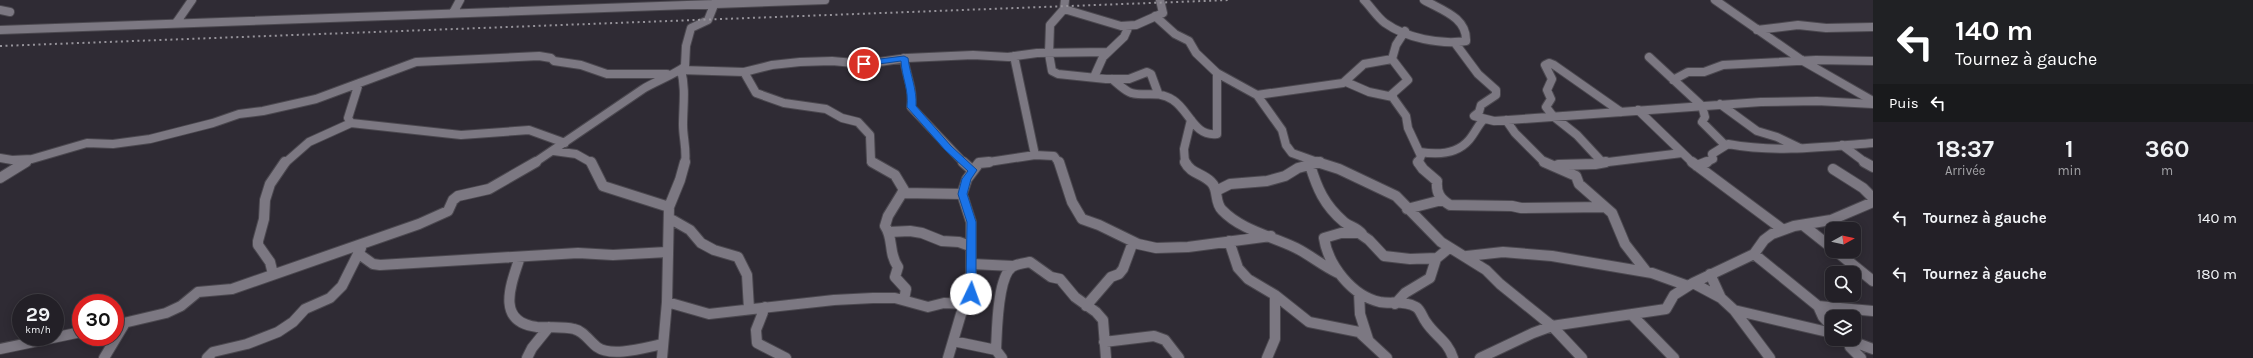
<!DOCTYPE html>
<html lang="fr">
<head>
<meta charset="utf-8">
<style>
	:root { --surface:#232027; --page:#2b282f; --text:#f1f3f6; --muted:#a3a3a7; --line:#403e44 }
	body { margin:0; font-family:Karla,sans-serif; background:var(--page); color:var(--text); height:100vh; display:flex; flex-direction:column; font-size:15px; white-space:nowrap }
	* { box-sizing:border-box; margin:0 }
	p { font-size:13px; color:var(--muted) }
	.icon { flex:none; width:22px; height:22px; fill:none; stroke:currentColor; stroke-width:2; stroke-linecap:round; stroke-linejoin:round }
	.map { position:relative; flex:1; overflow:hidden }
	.sheet { display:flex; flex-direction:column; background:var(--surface); width:380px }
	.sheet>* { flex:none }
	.top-card { background:#202124; color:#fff; overflow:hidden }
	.needle { width:26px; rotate:82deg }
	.tools { position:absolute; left:1825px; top:222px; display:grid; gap:8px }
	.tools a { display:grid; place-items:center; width:36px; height:36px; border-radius:8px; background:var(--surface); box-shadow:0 2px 10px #0003,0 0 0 1px var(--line); font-size:20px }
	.speed { position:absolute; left:12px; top:294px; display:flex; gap:8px; font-size:20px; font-weight:700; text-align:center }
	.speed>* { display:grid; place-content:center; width:52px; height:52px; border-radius:50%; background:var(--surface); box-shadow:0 2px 10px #0003,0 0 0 1px var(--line); line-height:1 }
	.speed small { font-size:10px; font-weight:400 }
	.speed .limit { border:6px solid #d22; background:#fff; color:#111 }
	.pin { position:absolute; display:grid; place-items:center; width:34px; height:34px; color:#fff; margin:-17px; border:2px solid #fff; border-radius:50%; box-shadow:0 1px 4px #0007 }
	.me { position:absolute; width:44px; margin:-22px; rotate:3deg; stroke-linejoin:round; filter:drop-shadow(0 0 3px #0008) }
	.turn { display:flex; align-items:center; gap:14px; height:84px; padding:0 16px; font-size:18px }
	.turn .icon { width:52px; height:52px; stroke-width:2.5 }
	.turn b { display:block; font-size:28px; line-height:34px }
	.then { display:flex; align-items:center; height:38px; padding:0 16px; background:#0003; gap:8px; font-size:15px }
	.eta { display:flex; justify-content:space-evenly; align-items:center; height:68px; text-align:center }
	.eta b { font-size:24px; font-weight:700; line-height:28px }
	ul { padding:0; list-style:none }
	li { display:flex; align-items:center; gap:12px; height:56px; padding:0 16px }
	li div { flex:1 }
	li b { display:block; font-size:15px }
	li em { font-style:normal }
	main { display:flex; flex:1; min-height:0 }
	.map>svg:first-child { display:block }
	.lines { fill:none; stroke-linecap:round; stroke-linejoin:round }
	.street-far1-casing { stroke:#4b484f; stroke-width:10 }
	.street-casing { stroke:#4b484f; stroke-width:12 }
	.street-far1 { stroke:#7c7882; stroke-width:8 }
	.street { stroke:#7c7882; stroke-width:10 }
	.rail { stroke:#96939a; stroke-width:2; stroke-dasharray:2 3.5; stroke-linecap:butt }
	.route { fill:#1a73e8; stroke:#114b97 }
</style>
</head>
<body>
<main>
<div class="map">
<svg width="1873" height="358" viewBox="0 0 1873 358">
	<rect width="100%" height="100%" fill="#2f2b34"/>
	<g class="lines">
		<g class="street-far1-casing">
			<path id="street-far1" d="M1065,0L1064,9L1050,25L1049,54L1052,71L1058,74L1106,79H1129L1147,72L1151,74L1158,93
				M1364,0C1371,7 1377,17 1385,23C1406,38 1441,45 1466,41C1467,17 1441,10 1424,0
				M1715,0L1803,61L1873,101
				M1064,9L1121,26L1136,25L1163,13L1160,0
				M0,10L10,12
				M453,13L460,0
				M1155,16L1175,34L1189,41L1196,53L1217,73L1257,95L1282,130L1286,145L1292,153L1320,163
				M176,23L192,0
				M0,30L825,0
				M1757,30L1798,25L1826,28L1873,27
				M1455,43L1478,74L1496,90V95L1481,105L1479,112L1474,116L1494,121L1761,102L1817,101L1873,104
				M1014,56L1035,155
				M1649,57L1702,106L1705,117L1702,122L1725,145
				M904,58C906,77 914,88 911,107L964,163
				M1392,59L1408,80L1391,95L1406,116L1408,128L1421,156L1418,163
				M744,72L772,65L800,62L832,61L865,64L907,58L973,55L1008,57L1037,53L1108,52
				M1094,77L1103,57L1124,37L1129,26
				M1112,79C1117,83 1123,89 1129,92C1140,98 1157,89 1173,100C1189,110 1194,137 1217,134V73
				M1673,80L1688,72H1704L1723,65L1816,60L1873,61
				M1346,82L1369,92L1393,97
				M359,83L348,118L351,123L461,135L529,130L565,143
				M1257,95L1343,83L1364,64L1392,59L1396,45L1405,31
				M1720,104L1757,131L1777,137L1800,148
				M1638,110L1693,163
				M1506,120L1515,133L1545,163
				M1842,145L1866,163
				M554,151L576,154L592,163
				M1420,152C1438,155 1457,154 1469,140C1475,133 1478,125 1484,119
				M0,158L12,160L32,159L87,143L113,144L150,139L213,123L239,114L263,111L316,99L416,62L539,56L551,58L554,61L581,65L607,74H667
				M1602,162L1577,135L1553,116L1546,107L1551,99L1547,90L1552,79L1545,65L1549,63L1554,65L1621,112
				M25,163L29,160
				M285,163L309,142L351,123
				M534,163L643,89C654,82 678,73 685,66L686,46L691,28L708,20L716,0
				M685,163C687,150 683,138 683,125C683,106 686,89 681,70L744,72L756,93L784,103L826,109L842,118L858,122L870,135L871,161L875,163
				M982,163L1035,155L1054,156L1059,163
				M1185,163L1184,149L1191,120
				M1318,163L1320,162
				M1600,163L1682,153
				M1705,163L1713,159L1712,154L1728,144C1777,153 1824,147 1873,143"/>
		</g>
		<g class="street-casing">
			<path id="street" d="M591,162L603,186L669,207L667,302L662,358
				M872,162L895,175L904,190L888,216L885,226C894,239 888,253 898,267L895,277L906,289L904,300
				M963,162L972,170
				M1059,162L1072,202L1082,219L1099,225L1138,244L1156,248L1188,247L1271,236
				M1185,162C1191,174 1202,173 1211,182C1219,189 1214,202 1222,210C1241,230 1271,236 1296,248C1310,255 1323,266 1338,273
				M1317,162L1339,169L1396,196L1441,242L1486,270L1500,284L1552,326L1582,358
				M1418,162L1423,169L1437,181C1436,193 1440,199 1450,205L1512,206L1521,208L1605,207
				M1544,162L1576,176L1579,184L1612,213L1625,244L1646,271
				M1692,162L1782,229
				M1864,162L1873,167
				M1310,165C1317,188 1324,205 1344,222C1350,227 1357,227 1362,234
				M1558,165L1595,164L1606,162
				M1697,166L1707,162
				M1833,169L1863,188L1873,198
				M0,178L26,162
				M1216,191L1230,184L1267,181L1285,176L1298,168L1320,162
				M902,193L962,194
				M669,207L680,180L685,162
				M1407,209L1442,200
				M669,218L690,230L701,243L714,250L738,257L747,275L749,309
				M1803,225L1832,248
				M889,232L910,231L922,233L942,241L959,242L970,246
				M1229,241L1238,268L1248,279L1275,295L1309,322L1359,332L1387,358
				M1449,248L1437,258L1410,259L1384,256L1369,240L1359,233H1341L1324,238C1328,265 1352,296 1380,302C1391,304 1405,300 1416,307C1421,310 1422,317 1426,322C1435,336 1448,341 1453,358
				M1836,251L1873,281
				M359,254L373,264L380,265L578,253L613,255L667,252
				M1754,254L1818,306L1823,317L1832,327
				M1467,256L1503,252L1552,256L1652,273L1688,286
				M520,257C511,284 495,322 537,327C549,328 562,326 574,329C584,331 589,341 597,347C612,358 647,347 663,344
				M972,264L1013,266
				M273,274L270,262L258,245V241L264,219L265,200L270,184L285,162
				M1710,274L1721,298
				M1693,283L1721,298L1734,310L1770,358
				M1359,293L1360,314L1368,339
				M667,302L709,314L834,300L873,298H895L928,307L944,303L965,304
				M1395,304L1405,293L1430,278L1436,259
				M1086,306L1111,277L1119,274L1123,269L1133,242
				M1818,306L1873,311
				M765,307L756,330L757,343L786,358
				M1734,310L1832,333
				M1633,316L1674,358
				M115,325L166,313L181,306L198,292L232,289L419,224L448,211L453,200L458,196L489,189L536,162
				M1846,339L1873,349
				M1848,340L1850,347L1861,358
				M953,341L996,350L1002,358
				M1104,342L1154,336L1165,340L1179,358
				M0,349L81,332
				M996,350C997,332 997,278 1012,267C1016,264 1025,263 1030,262L1051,277L1060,279L1075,297L1096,312L1103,320L1106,358
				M104,358L125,323
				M207,358L213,352L247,344L278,332L293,322L305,309L330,298L342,286L361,248
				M527,358L532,348L549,327
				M948,358L961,314L971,293V222L962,194L967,179L979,163L989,162
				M1267,358L1275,339V295
				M1480,358L1533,333L1552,326L1666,309L1674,295L1693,283L1754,254L1764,240L1772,234L1794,226L1831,220L1873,202"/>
		</g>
		<use href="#street-far1" class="street-far1"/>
		<use href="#street" class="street"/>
		<path class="rail" d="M0,46L1230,0"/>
	</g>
	<path class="route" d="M904,56L908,58C910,75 917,89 916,106L951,146L977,170L971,179L967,194L976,222V294L971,297L966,294L967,222L958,194L962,179L968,171L945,150L907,107C909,89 902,78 901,61L864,66L861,64L864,61Z"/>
</svg>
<div class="tools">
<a><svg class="needle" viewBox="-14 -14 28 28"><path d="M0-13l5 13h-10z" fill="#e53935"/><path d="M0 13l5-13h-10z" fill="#a3a3a7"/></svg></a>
<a><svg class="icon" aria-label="search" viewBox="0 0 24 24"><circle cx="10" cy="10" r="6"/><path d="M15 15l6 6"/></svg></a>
<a><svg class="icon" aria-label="layers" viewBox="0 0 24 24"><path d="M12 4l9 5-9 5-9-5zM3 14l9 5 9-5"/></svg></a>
</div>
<div class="speed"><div>29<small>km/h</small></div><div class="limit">30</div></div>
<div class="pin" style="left:864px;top:64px;background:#d93025"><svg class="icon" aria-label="arrive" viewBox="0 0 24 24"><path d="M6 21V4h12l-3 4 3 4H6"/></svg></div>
<svg class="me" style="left:971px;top:294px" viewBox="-20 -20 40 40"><circle r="19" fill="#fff"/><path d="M0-13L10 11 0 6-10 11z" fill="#1a73e8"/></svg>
</div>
<section class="sheet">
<div class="top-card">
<div class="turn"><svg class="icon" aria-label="left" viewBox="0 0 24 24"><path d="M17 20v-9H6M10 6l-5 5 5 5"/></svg><div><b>140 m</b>Tournez à gauche</div></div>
<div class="then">Puis<svg class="icon" aria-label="left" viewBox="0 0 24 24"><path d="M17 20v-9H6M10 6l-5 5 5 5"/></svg></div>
</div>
<div class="eta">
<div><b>18:37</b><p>Arrivée</p></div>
<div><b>1</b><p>min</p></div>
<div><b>360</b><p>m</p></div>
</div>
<ul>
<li><svg class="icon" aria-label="left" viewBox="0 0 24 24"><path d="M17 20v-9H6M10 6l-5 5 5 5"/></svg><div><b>Tournez à gauche</b></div><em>140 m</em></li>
<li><svg class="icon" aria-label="left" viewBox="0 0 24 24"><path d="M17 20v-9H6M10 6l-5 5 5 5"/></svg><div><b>Tournez à gauche</b></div><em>180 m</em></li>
</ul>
</section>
</main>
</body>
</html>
